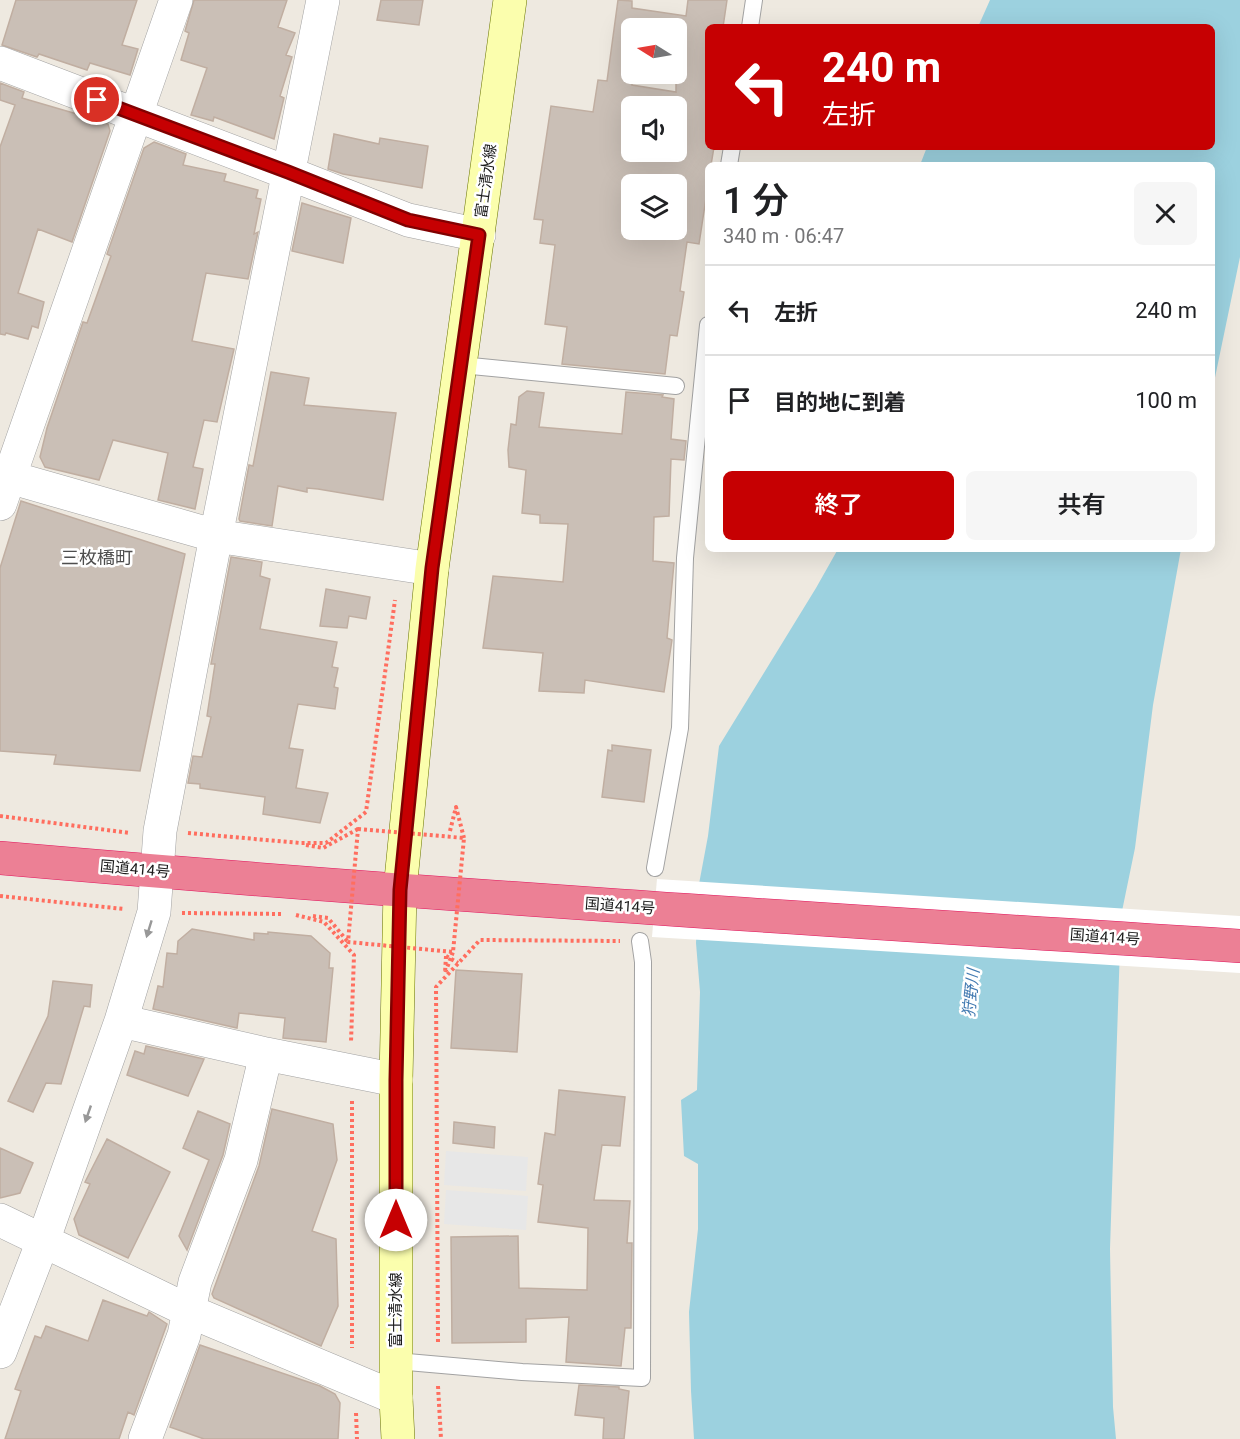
<!DOCTYPE html>
<html lang="ja">
<head>
<meta charset="utf-8">
<style>
	:root { --surface:#fff; --page:#f6f6f6; --text:#202124; --muted:#757577; --line:#e0e0e0; --accent:#c60002 }
	body { margin:0; font-family:Roboto,"Noto Sans JP",sans-serif; background:var(--page); color:var(--text); height:100vh; display:flex; flex-direction:column; font-size:22px; white-space:nowrap }
	* { box-sizing:border-box; margin:0 }
	p { font-size:20px; color:var(--muted) }
	.icon { flex:none; width:33px; height:33px; fill:none; stroke:currentColor; stroke-width:2; stroke-linecap:round; stroke-linejoin:round }
	.map { position:relative; flex:1; overflow:hidden }
	.details { position:absolute; left:705px; top:162px; width:510px; height:390px; display:flex; flex-direction:column; background:var(--surface); border-radius:9px; box-shadow:0 6px 24px #0002 }
	.details>* { flex:none }
	.hud { position:absolute; left:705px; top:24px; width:510px; height:126px; border-radius:9px; box-shadow:0 6px 24px #0002; background:#c60002; color:#fff; overflow:hidden }
	.needle { width:39px; rotate:281deg }
	.tools { position:absolute; left:621px; top:18px; display:grid; gap:12px }
	.tools a { display:grid; place-items:center; width:66px; height:66px; border-radius:9px; background:var(--surface); box-shadow:0 6px 24px #0002; font-size:30px }
	.pin { position:absolute; display:grid; place-items:center; width:51px; height:51px; color:#fff; margin:-26px; border:3px solid #fff; border-radius:50%; box-shadow:0 2px 6px #0007 }
	.me { position:absolute; width:66px; margin:-33px; rotate:0deg; stroke-linejoin:round; filter:drop-shadow(0 0 4px #0008) }
	.turn { display:flex; align-items:center; gap:21px; height:126px; padding:0 18px; font-size:27px }
	.turn .icon { width:78px; height:78px; stroke-width:2.5 }
	.turn b { display:block; font-size:42px; line-height:51px }
	.round { display:grid; place-items:center; flex:none; width:63px; height:63px; border-radius:9px; background:var(--page) }
	.overview { display:flex; align-items:center; justify-content:space-between; height:102px; padding:0 18px }
	h1 { font-size:36px; font-weight:600; line-height:45px }
	.primary-button { display:flex; gap:12px; margin-top:auto; padding:12px 18px }
	.primary-button a { flex:1; height:69px; border-radius:9px; background:var(--accent); color:#fff; font-size:24px; font-weight:600; line-height:69px; text-align:center }
	.primary-button a+a { background:var(--page); color:var(--text) }
	ul { padding:0; list-style:none }
	li { display:flex; align-items:center; gap:18px; height:90px; padding:0 18px; border-top:2px solid var(--line) }
	li div { flex:1 }
	li b { display:block; font-size:22px }
	li em { font-style:normal }
	.map>svg:first-child { display:block }
	.parking { fill:#e7e7e7 }
	.water { fill:#9cd1df }
	.pier { fill:#fff }
	.building { fill:#cabfb6; stroke:#c0aea1; stroke-width:1.5; fill-rule:evenodd }
	.lines { fill:none; stroke-linecap:round; stroke-linejoin:round }
	.lane-casing { stroke:#a2a2a2; stroke-width:18 }
	.street-casing { stroke:#a2a2a2; stroke-width:34 }
	.secondary-casing { stroke:#697400; stroke-width:34 }
	.highway-casing { stroke:#e2165e; stroke-width:34 }
	.path { stroke:#ff6e5f; stroke-width:4; stroke-dasharray:3 3; stroke-linecap:butt }
	.lane { stroke:#fff; stroke-width:16 }
	.street { stroke:#fff; stroke-width:33 }
	.secondary { stroke:#fbfead; stroke-width:33 }
	.highway { stroke:#ec8095; stroke-width:33 }
	.path-bridge { stroke:#ff6e5f; stroke-width:4; stroke-dasharray:3 3; stroke-linecap:butt }
	.oneway { fill:#989898 }
	.route-casing { stroke:#810001; stroke-width:15 }
	.route { stroke:#c60002; stroke-width:10 }
	.labels { text-anchor:middle; dominant-baseline:central; stroke-width:5; stroke-linejoin:round; paint-order:stroke }
	.street-label { font-size:15px; fill:#1b1b1b; stroke:#fff }
	.water-label { font-size:16px; font-style:italic; fill:#427ab1; stroke:#fff }
	.quarter-label { font-size:18px; fill:#4e4e4e; stroke:#fff }
</style>
</head>
<body>
<div class="map">
<svg width="1240" height="1439" viewBox="0 0 1240 1439">
	<rect width="100%" height="100%" fill="#eee9e0"/>
	<path class="parking" d="M446,1151L528,1157L526,1191L444,1185Z
		M446,1190L528,1196L526,1230L444,1224Z"/>
	<path class="water" d="M990,0H1240V257L1212,392V165H920L927,147H1212V27H978Z
		M838,549H1181L1153,705L1135,848L1121,916L1110,1249L1113,1407L1116,1439H694L691,1391L689,1312L698,1229V1164L684,1156L681,1100L697,1090L700,992L696,943L699,884L708,836L719,746L816,588Z"/>
	<path class="pier" d="M657,879L1240,916V973L652,937Z"/>
	<path class="building" d="M16,0H137L122,45L138,49L130,75L90,63L87,70L39,54L37,57L2,45Z
		M194,0H287L278,27L295,33L286,55L292,57L280,96L284,98L274,139L214,117L213,121L191,115L207,68L181,60L189,33L185,31Z
		M381,0H423L419,25L377,20Z
		M618,0L632,1V8L686,16L688,0H727L723,27H708V147H714L711,165H708V185L699,244L687,242L680,291L684,292L677,336L670,335L665,374L562,364L567,327L545,324L555,245L540,243L543,220L534,219L551,106L593,112L598,80L607,81ZM632,28H676V92L632,85ZM632,106H676V152H632ZM632,184H676V230H632Z
		M0,83L24,92L22,98L94,119L108,124L110,131L72,242L38,229L18,293L44,302L38,328L32,326L28,339L6,333L5,335L0,334V147L15,105L0,100Z
		M334,134L379,144L380,138L428,146L422,188L343,174L328,169Z
		M154,142L186,154L183,165L226,174L224,181L258,190L256,198L261,199L254,234L258,232L248,279L206,273L192,341L234,349L217,422L204,420L193,467L203,469L195,509L158,500L168,453L113,440L99,480L45,467L40,457L47,428L83,322L87,323L111,256L107,254L144,148Z
		M302,203L351,218L343,263L292,251Z
		M271,372L309,378L304,405L396,413L383,500L318,489L307,488V492L278,486L272,526L240,521L239,519L249,465L253,466Z
		M527,391L544,393L539,427L622,434L626,392L663,395L662,397L674,399L671,439L686,441L684,460L671,459L669,516L654,517L653,561L674,563L667,638L672,640L664,692L585,680L584,693L539,691L543,653L483,648L493,576L563,582L568,524L540,523V515L522,513L526,470L509,467L508,450L511,424L516,425L519,397Z
		M21,501L185,554L140,771L54,764L56,755L0,751V568Z
		M231,557L262,562L260,576L270,579L260,629L337,642L332,667L338,668L334,687L338,688L335,709L298,704L289,748L303,750L296,788L328,793L320,823L263,814L265,797L200,788V784L188,783L193,756L202,757L211,717L207,716L215,664H211Z
		M326,589L370,597L366,619L349,616L347,628L320,626Z
		M612,745L651,750L644,802L602,797L608,750L612,751Z
		M192,929L254,940V933L268,934V932L311,936L330,953L329,968H333L326,1042L283,1038L285,1018L239,1013L237,1028L153,1009L158,986L163,987L167,953L177,954L178,941Z
		M456,970L522,974L517,1052L451,1048Z
		M53,981L92,985L90,1007L84,1006L61,1084L46,1083L33,1112L8,1101L48,1016Z
		M146,1046L204,1059L188,1096L127,1075L135,1051L144,1054Z
		M559,1090L625,1097L620,1146L602,1145L594,1200L630,1201L627,1243H632L631,1328H625L621,1366L566,1362L569,1317L526,1319V1342L452,1343L451,1237L518,1236L519,1288L587,1290L588,1228L538,1222L543,1185L538,1184L545,1133L555,1135Z
		M272,1109L333,1124L337,1160L312,1231L336,1239L338,1306L321,1346L214,1298L212,1294L259,1166Z
		M198,1111L230,1124L223,1155L187,1250L179,1236L209,1160L183,1148Z
		M454,1122L495,1127L494,1148L453,1143Z
		M107,1139L170,1172L128,1258L79,1235L74,1219L90,1184L85,1182Z
		M0,1148L33,1163L20,1193L0,1198Z
		M103,1300L147,1316L149,1312L167,1324L134,1415L128,1412L119,1439H5L21,1391L15,1389L35,1336L41,1338L46,1326L88,1341Z
		M200,1345L320,1386L335,1394L340,1403L338,1439H204L170,1427Z
		M579,1385L619,1387V1389L629,1391L624,1439H603L604,1418L575,1415Z"/>
	<g class="lines">
		<g class="lane-casing">
			<path id="lane" d="M750,27L754,0
				M729,165L732,147
				M461,365L676,386
				M655,868L680,728L685,558L708,325
				M396,1361L522,1372L642,1378L643,962L640,941"/>
		</g>
		<g class="street-casing">
			<path id="street" d="M0,63L288,173L408,220L479,235
				M0,473L9,477L216,536L432,569
				M0,504L176,0
				M121,1021L266,1054L396,1080
				M0,1220L189,1311L396,1398
				M0,1352L43,1241L121,1021L154,912L160,831L216,536L323,0
				M145,1439L184,1335L195,1282L241,1160L266,1054"/>
		</g>
		<g class="secondary-casing">
			<path id="secondary" d="M398,1439L396,1398V1080L400,890L432,569L510,0"/>
		</g>
		<g class="highway-casing">
			<path id="highway" d="M0,858C413,894 826,920 1240,946"/>
		</g>
		<path class="path" d="M0,816L130,833
			M450,831L456,807L464,838
			M188,833L300,843H326L366,812L395,600
			M306,845L323,848L358,829
			M0,896L124,909
			M182,913L283,914
			M296,915L324,922L354,955L351,1042
			M313,916L328,918L348,942
			M446,956L458,963
			M352,1101V1348
			M438,1342L436,987L480,940L620,941
			M438,1386L441,1439
			M356,1413L357,1439"/>
		<use href="#lane" class="lane"/>
		<use href="#street" class="street"/>
		<use href="#secondary" class="secondary"/>
		<use href="#highway" class="highway"/>
		<path class="path-bridge" d="M358,829L464,838L453,952L348,942Z
			M446,956L445,973L453,952"/>
	</g>
	<defs><path id="oneway-solid" d="M-6-.8H1V-3.2L6.5 0L1 3.2V.8H-6Z" transform="scale(1.5)"/></defs>
	<g class="oneway">
		<use href="#oneway-solid" transform="translate(149 929) rotate(107)"/>
		<use href="#oneway-solid" transform="translate(88 1114) rotate(109)"/>
	</g>
	<g class="lines">
		<g class="route-casing">
			<path id="route" d="M97,100L288,172L408,220L479,235L432,568L400,890L396,1080V1220"/>
		</g>
		<use href="#route" class="route"/>
	</g>
	<g class="labels">
		<g class="street-label">
			<text transform="translate(486 181) rotate(-82)">富士清水線</text>
			<text transform="translate(135 869) rotate(5)">国道414号</text>
			<text transform="translate(620 906) rotate(4)">国道414号</text>
			<text transform="translate(1105 937) rotate(4)">国道414号</text>
			<text transform="translate(396 1310) rotate(-90)">富士清水線</text>
		</g>
		<g class="water-label">
			<text transform="translate(971 993) rotate(-84)">狩野川</text>
		</g>
		<g class="quarter-label">
			<text x="97" y="557">三枚橋町</text>
		</g>
	</g>
</svg>
<div class="tools">
<a><svg class="needle" viewBox="-14 -14 28 28"><path d="M0-13l5 13h-10z" fill="#e53935"/><path d="M0 13l5-13h-10z" fill="#757577"/></svg></a>
<a><svg class="icon" aria-label="sound" viewBox="0 0 24 24"><path d="M4 9h4l5-4v14l-5-4H4zM17 9q2 3 0 6"/></svg></a>
<a><svg class="icon" aria-label="layers" viewBox="0 0 24 24"><path d="M12 4l9 5-9 5-9-5zM3 14l9 5 9-5"/></svg></a>
</div>
<div class="pin" style="left:97px;top:100px;background:#d93025"><svg class="icon" aria-label="arrive" viewBox="0 0 24 24"><path d="M6 21V4h12l-3 4 3 4H6"/></svg></div>
<svg class="me" style="left:396px;top:1220px" viewBox="-20 -20 40 40"><circle r="19" fill="#fff"/><path d="M0-13L10 11 0 6-10 11z" fill="#c60002"/></svg>
<div class="hud">
<div class="turn"><svg class="icon" aria-label="left" viewBox="0 0 24 24"><path d="M17 20v-9H6M10 6l-5 5 5 5"/></svg><div><b>240 m</b>左折</div></div>
</div>
<section class="details">
<div class="overview"><div><h1>1 分</h1><p>340 m · 06:47</p></div><a class="round"><svg class="icon" aria-label="close" viewBox="0 0 24 24"><path d="M6 6l12 12M18 6L6 18"/></svg></a></div>
<ul>
<li><svg class="icon" aria-label="left" viewBox="0 0 24 24"><path d="M17 20v-9H6M10 6l-5 5 5 5"/></svg><div><b>左折</b></div><em>240 m</em></li>
<li><svg class="icon" aria-label="arrive" viewBox="0 0 24 24"><path d="M6 21V4h12l-3 4 3 4H6"/></svg><div><b>目的地に到着</b></div><em>100 m</em></li>
</ul>
<div class="primary-button"><a>終了</a><a>共有</a></div>
</section>
</div>
</body>
</html>
